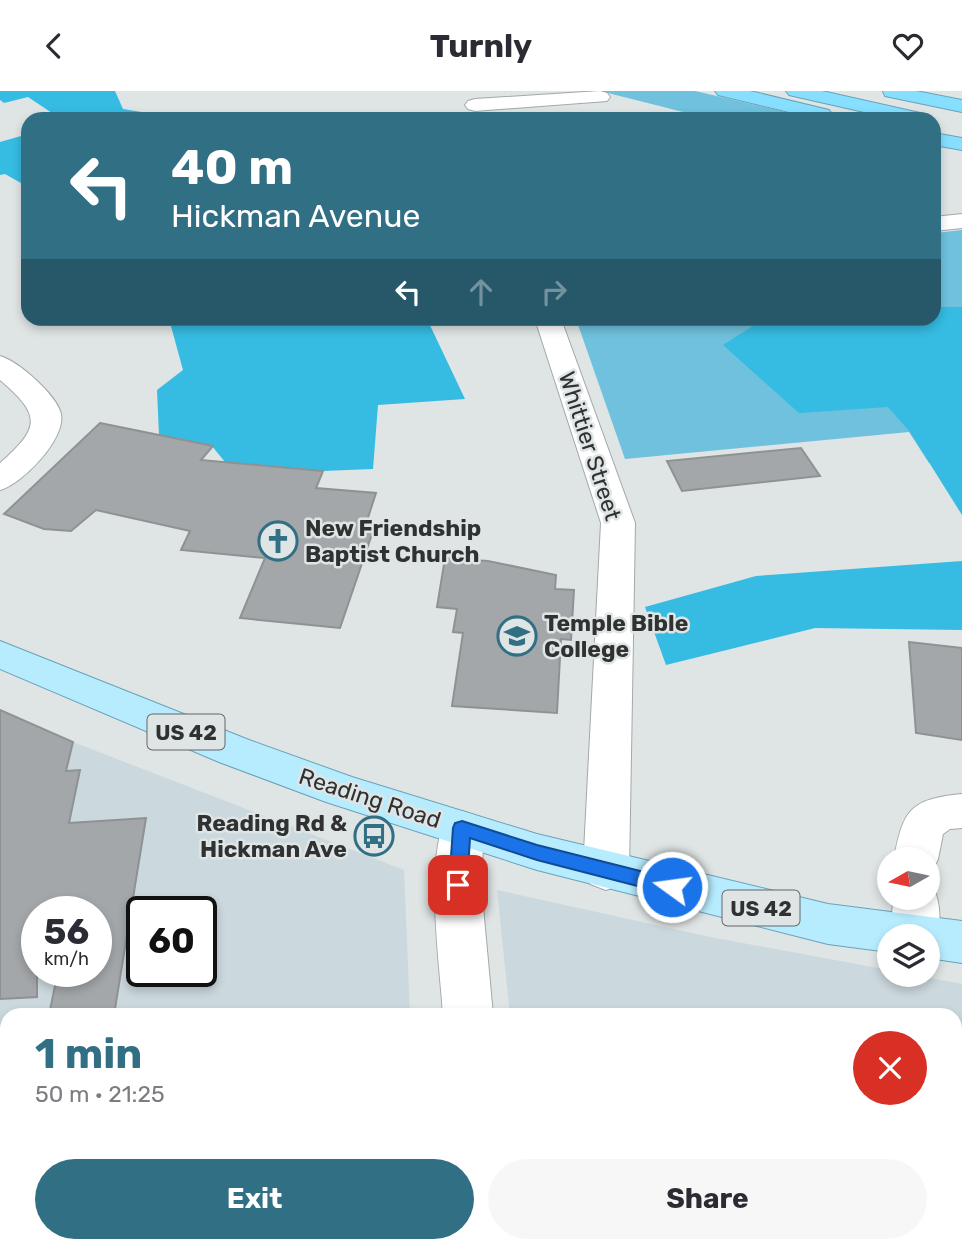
<!DOCTYPE html>
<html lang="en">
<head>
<meta charset="utf-8">
<style>
	:root { --surface:#fff; --page:#f7f7f7; --text:#2b2b33; --muted:#7c7c81; --accent:#306f84 }
	body { margin:0; font-family:Rubik,sans-serif; background:var(--page); color:var(--text); height:100vh; display:flex; flex-direction:column; font-size:26px; white-space:nowrap }
	* { box-sizing:border-box; margin:0 }
	p { font-size:23px; color:var(--muted) }
	.icon { flex:none; width:38px; height:38px; fill:none; stroke:currentColor; stroke-width:2; stroke-linecap:round; stroke-linejoin:round }
	.map { position:relative; flex:1; overflow:hidden }
	.sheet { position:absolute; left:0px; top:917px; width:962px; height:245px; display:flex; flex-direction:column; background:var(--surface); border-radius:21px 21px 0 0; box-shadow:0 4px 10px #0003 }
	.sheet>* { flex:none }
	.hud { position:absolute; left:21px; top:21px; width:920px; height:214px; border-radius:21px; box-shadow:0 4px 10px #0003; background:#306f84; color:#fff; overflow:hidden }
	.needle { width:46px; rotate:261deg }
	.fabs { position:absolute; left:877px; top:756px; display:grid; gap:14px }
	.fabs a { display:grid; place-items:center; width:63px; height:63px; border-radius:50%; background:var(--surface); box-shadow:0 4px 10px #0003; font-size:35px }
	.speed { position:absolute; left:21px; top:805px; display:flex; gap:14px; font-size:35px; font-weight:700; text-align:center }
	.speed>* { display:grid; place-content:center; width:91px; height:91px; border-radius:50%; background:var(--surface); box-shadow:0 4px 10px #0003; line-height:1 }
	.speed small { font-size:18px; font-weight:400 }
	.speed .limit { border:4px solid #111; border-radius:10px; background:#fff; color:#111 }
	.pin { position:absolute; display:grid; place-items:center; width:60px; height:60px; color:#fff; margin:-30px; border-radius:14px; box-shadow:0 4px 10px #0006 }
	.me { position:absolute; width:77px; margin:-38px; rotate:284deg; stroke-linejoin:round; filter:drop-shadow(0 0 5px #0008) }
	.turn { display:flex; align-items:center; gap:24px; height:147px; padding:0 35px; font-size:32px }
	.turn .icon { width:91px; height:91px; stroke-width:2.5 }
	.turn b { display:block; font-size:49px; line-height:60px }
	.lanes { display:flex; align-items:center; height:66px; padding:0 35px; background:#0003; justify-content:center; gap:35px; direction:ltr }
	.lanes .off { opacity:.35 }
	.round { display:grid; place-items:center; flex:none; width:74px; height:74px; border-radius:37px; background:var(--page) }
	.head { display:flex; align-items:center; justify-content:space-between; height:119px; padding:0 35px }
	h1 { font-size:42px; font-weight:700; line-height:52px; color:var(--accent) }
	.action { display:flex; gap:14px; margin-top:auto; padding:14px 35px }
	.action a { flex:1; height:80px; border-radius:42px; background:var(--accent); color:#fff; font-size:28px; font-weight:700; line-height:80px; text-align:center }
	.action a+a { background:var(--page); color:var(--text) }
	header { display:flex; justify-content:space-between; align-items:center; height:91px; padding:0 35px; background:var(--surface); font-size:32px; font-weight:700 }
	.map>svg:first-child { display:block }
	.built { fill:#cbd8dd; fill-rule:evenodd }
	.green { fill:#6fc1dd }
	.forest { fill:#36bbe2 }
	.building { fill:#a3a7a9; stroke:#8e9294; stroke-width:2 }
	.lines { fill:none; stroke-linecap:round; stroke-linejoin:round }
	.minor-casing { stroke:#a3a8aa; stroke-width:2 }
	.major-casing { stroke:#69a2b7; stroke-width:2 }
	.highway-casing { stroke:#69a2b7; stroke-width:2 }
	.minor { fill:#fff; fill-rule:evenodd }
	.major { fill:#b7ecff; fill-rule:evenodd }
	.highway { fill:#87dfff; fill-rule:evenodd }
	.route { fill:#1a73e8; stroke:#114b97; stroke-width:2 }
	.labels { text-anchor:middle; dominant-baseline:central; stroke-width:5; stroke-linejoin:round; paint-order:stroke }
	.shield { fill:#dfe4e5; stroke:#646768; stroke-width:2 }
	.shield-label { font-size:21px; font-weight:bold; fill:#303232 }
	.street-label { font-size:23px; fill:#303232; stroke:#dfe4e5 }
	.poi-label { font-size:23px; font-weight:bold; fill:#303232; stroke:#dfe4e5; text-anchor:start }
</style>
</head>
<body>
<header><svg class="icon" aria-label="back" viewBox="0 0 24 24"><path d="M15 5l-7 7 7 7"/></svg>Turnly<svg class="icon" aria-label="heart" viewBox="0 0 24 24"><path d="M12 20l-8-8c-3-5 5-10 8-4 3-6 11-1 8 4z"/></svg></header>
<div class="map">
<svg width="962" height="1162" viewBox="0 0 962 1162">
	<rect width="100%" height="100%" fill="#dfe4e5"/>
	<path class="built" d="M0,619L73,651L404,779L410,924H7V1155H22L0,1156ZM37,821H96V880H37ZM142,821H201V880H142Z
		M497,799L710,846L889,879V884H914L962,893V1162H533L532,1155H956V924H510Z"/>
	<path class="green" d="M600,0H695L816,28H711Z
		M962,139V369L929,372L909,341L625,368L576,228H934L935,142Z"/>
	<path class="forest" d="M0,0H115L123,18L185,28H61L28,6L4,12L0,9Z
		M28,43V96L5,83L0,84V51Z
		M935,211L942,216H962V424L910,341L888,316L799,322L723,254L764,228H934Z
		M169,228H427L465,308L378,314L373,378L323,380L225,371L212,355L159,344L157,299L183,279Z
		M962,470V539L815,537L666,574L645,516L756,485Z"/>
	<path class="building" d="M100,332L213,355L201,369L323,380L316,397L376,402L364,439L373,440L340,537L240,527L265,467L181,459L190,440L96,419L71,440L44,438L4,423Z
		M801,357L820,385L682,400L667,370Z
		M445,467L488,470L556,484L555,498L574,499L571,549L561,548L557,622L452,615L463,542L453,541L457,518L437,516Z
		M909,551L962,557V649L916,642Z
		M0,619L73,651L66,680L80,679L69,732L146,727L114,924H49L58,880H96V821H37V906L0,908Z"/>
	<g class="lines">
		<g class="minor-casing">
			<path id="minor" d="M600,0L607,2L610,6L607,10L475,20L468,18L465,14L468,10L475,8Z
				M962,123V137L934,140V126Z
				M535,228H561L635,432L629,780L622,793L606,799L590,793L583,780L601,432Z
				M0,265C18,270 57,304 61,323C66,348 22,393 0,399V372C41,336 41,324 0,289Z
				M962,703V737L950,738L943,743L938,768L932,781L928,782V768H894C903,719 910,708 962,703Z
				M462,720L477,725L484,737L481,794L493,924H443C440,873 424,768 447,725Z
				M928,792L932,793C942,814 942,839 932,859L928,861V845H891L893,807H928Z
				M457,1155H515L516,1162H458Z"/>
		</g>
		<g class="major-casing">
			<path id="major" d="M0,550L249,649L352,686L537,743L828,813L962,830V872L928,867V845H889V861L828,853L537,779L326,711L219,671L0,578Z"/>
		</g>
		<g class="highway-casing">
			<path id="highway" d="M715,0H750L829,19L832,23L829,27L818,28L718,4Z
				M786,0H822L929,24L932,28H895L789,4Z
				M883,0H916L962,9V21L885,5Z
				M934,42L962,47V59L934,54Z"/>
		</g>
		<use href="#minor" class="minor"/>
		<use href="#major" class="major"/>
		<use href="#highway" class="highway"/>
	</g>
	<path class="route" d="M462,730L537,754L672,788L678,790L681,796L678,802L672,804L537,769L470,747L467,794L465,800L458,802L451,800L449,794L453,737L455,732Z"/>
	<defs>
		<g id="church-ring" transform="scale(2.0125)"><circle r="9.5" fill="#dfe4e5" stroke="#306f84" stroke-width="1.5"/><path d="M-1.2-6h2.4v3.5h3.3v2.4h-3.3V6h-2.4V-.1h-3.3v-2.4h3.3Z" fill="#306f84"/></g>
		<g id="school-ring" transform="scale(2.0125)"><circle r="9.5" fill="#dfe4e5" stroke="#306f84" stroke-width="1.5"/><path d="M0-5L7-2L0 1L-7-2ZM-4 1L0 2.5L4 1V4Q0 6-4 4Z" fill="#306f84"/></g>
		<g id="bus-ring" transform="scale(2.0125)"><circle r="9.5" fill="#dfe4e5" stroke="#306f84" stroke-width="1.5"/><path d="M-5-6H5V4H4V6H2V4H-2V6H-4V4H-5ZM-3.5-4V0h7V-4ZM-3.5 1.2v1.5H-2V1.2ZM2 1.2v1.5H3.5V1.2Z" fill="#306f84"/></g>
	</defs>
	<g fill-rule="evenodd">
		<use href="#church-ring" x="278" y="450"/>
		<use href="#school-ring" x="517" y="545"/>
		<use href="#bus-ring" x="374" y="745"/>
	</g>
	<g class="labels">
		<g class="shield">
			<rect x="147.5" y="623.5" width="77" height="35" rx="5"/>
			<rect x="722.5" y="799.5" width="77" height="35" rx="5"/>
		</g>
		<g class="shield-label">
			<text x="186" y="641">US 42</text>
			<text x="761" y="817">US 42</text>
		</g>
		<g class="street-label">
			<text transform="translate(590 355) rotate(72)">Whittier Street</text>
			<text transform="translate(370 707) rotate(18)">Reading Road</text>
		</g>
		<g class="poi-label">
			<text x="305" y="437">New Friendship<tspan x="305" dy="26">Baptist Church</tspan></text>
			<text x="544" y="532">Temple Bible<tspan x="544" dy="26">College</tspan></text>
			<text x="347" y="732" text-anchor="end">Reading Rd &amp;<tspan x="347" dy="26">Hickman Ave</tspan></text>
		</g>
	</g>
</svg>
<div class="fabs">
<a><svg class="needle" viewBox="-14 -14 28 28"><path d="M0-13l5 13h-10z" fill="#e53935"/><path d="M0 13l5-13h-10z" fill="#7c7c81"/></svg></a>
<a><svg class="icon" aria-label="layers" viewBox="0 0 24 24"><path d="M12 4l9 5-9 5-9-5zM3 14l9 5 9-5"/></svg></a>
</div>
<div class="speed"><div>56<small>km/h</small></div><div class="limit">60</div></div>
<div class="pin" style="left:458px;top:794px;background:#d93025"><svg class="icon" aria-label="arrive" viewBox="0 0 24 24"><path d="M6 21V4h12l-3 4 3 4H6"/></svg></div>
<svg class="me" style="left:672px;top:796px" viewBox="-20 -20 40 40"><circle r="17" fill="#1a73e8" stroke="#fff" stroke-width="3"/><path d="M0-11L8 9 0 5-8 9z" fill="#fff"/></svg>
<div class="hud">
<div class="turn"><svg class="icon" aria-label="left" viewBox="0 0 24 24"><path d="M17 20v-9H6M10 6l-5 5 5 5"/></svg><div><b>40 m</b>Hickman Avenue</div></div>
<div class="lanes"><svg class="icon" aria-label="left" viewBox="0 0 24 24"><path d="M17 20v-9H6M10 6l-5 5 5 5"/></svg><svg class="icon off" aria-label="ahead" viewBox="0 0 24 24"><path d="M12 20V5M6 11l6-6 6 6"/></svg><svg class="icon off" aria-label="right" viewBox="0 0 24 24"><path d="M7 20v-9h11M14 6l5 5-5 5"/></svg></div>
</div>
<section class="sheet">
<div class="head"><div><h1>1 min</h1><p>50 m · 21:25</p></div><a class="round" style="background:#d93025;color:#fff"><svg class="icon" aria-label="close" viewBox="0 0 24 24"><path d="M6 6l12 12M18 6L6 18"/></svg></a></div>
<div class="action"><a>Exit</a><a>Share</a></div>
</section>
</div>
</body>
</html>
